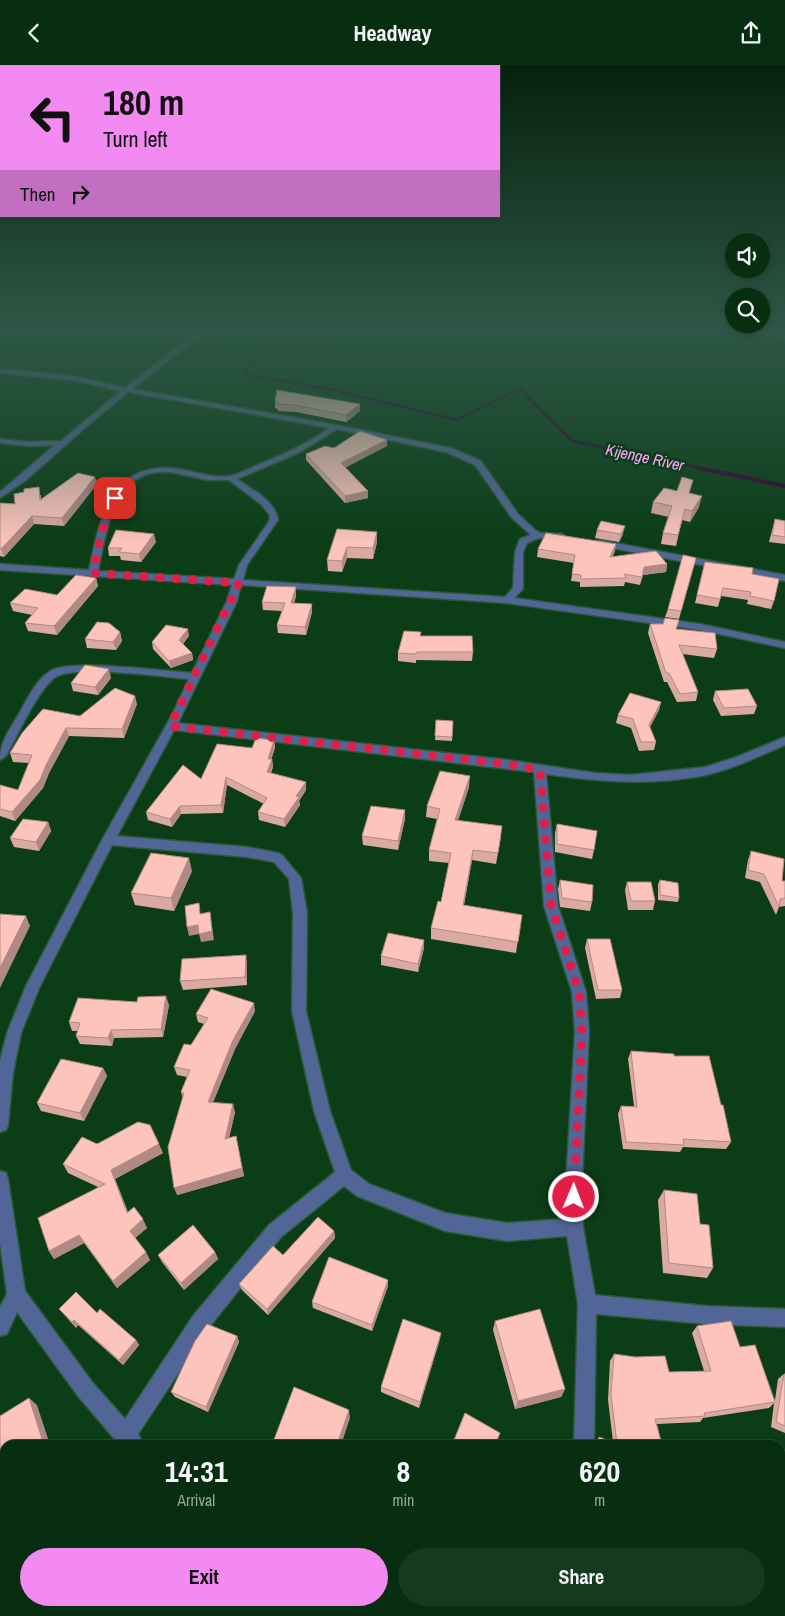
<!DOCTYPE html>
<html lang="en">
<head>
<meta charset="utf-8">
<style>
	:root { --surface:#082e11; --page:#163a1f; --text:#f1f3f6; --muted:#98a89f; --line:#294a31; --accent:#f38af2 }
	body { margin:0; font-family:"Archivo Narrow",sans-serif; background:var(--page); color:var(--text); height:100vh; display:flex; flex-direction:column; font-size:19px; white-space:nowrap }
	* { box-sizing:border-box; margin:0 }
	p { font-size:16px; color:var(--muted) }
	.icon { flex:none; width:28px; height:28px; fill:none; stroke:currentColor; stroke-width:2; stroke-linecap:round; stroke-linejoin:round }
	.map { position:relative; flex:1; overflow:hidden }
	.side { position:absolute; left:0px; top:1375px; width:785px; height:176px; display:flex; flex-direction:column; background:var(--surface); border-radius:15px 15px 0 0; box-shadow:0 2px 8px #0003,0 0 0 1px var(--line) }
	.side>* { flex:none }
	.banner { position:absolute; left:0px; top:0px; width:500px; height:152px; box-shadow:0 2px 8px #0003,0 0 0 1px var(--line); background:#f38af2; color:#111; overflow:hidden }
	.tools { position:absolute; left:725px; top:168px; display:grid; gap:10px }
	.tools a { display:grid; place-items:center; width:45px; height:45px; border-radius:50%; background:var(--surface); box-shadow:0 2px 8px #0003,0 0 0 1px var(--line); font-size:25px }
	.pin { position:absolute; display:grid; place-items:center; width:42px; height:42px; color:#fff; margin:-21px; border-radius:10px; box-shadow:0 2px 8px #0006 }
	.me { position:absolute; width:55px; margin:-28px; rotate:1deg; stroke-linejoin:round; filter:drop-shadow(0 0 4px #0008) }
	.turn { display:flex; align-items:center; gap:18px; height:105px; padding:0 20px; font-size:22px }
	.turn .icon { width:65px; height:65px; stroke-width:2.5 }
	.turn b { display:block; font-size:35px; line-height:42px }
	.then { display:flex; align-items:center; height:48px; padding:0 20px; background:#0003; gap:10px; font-size:19px }
	.eta { display:flex; justify-content:space-evenly; align-items:center; height:85px; text-align:center }
	.eta b { font-size:30px; font-weight:700; line-height:35px }
	.primary-button { display:flex; gap:10px; margin-top:auto; padding:10px 20px }
	.primary-button a { flex:1; height:58px; border-radius:30px; background:var(--accent); color:#111; font-size:20px; font-weight:700; line-height:58px; text-align:center }
	.primary-button a+a { background:var(--page); color:var(--text) }
	header { display:flex; justify-content:space-between; align-items:center; height:65px; padding:0 20px; background:var(--surface); font-size:22px; font-weight:700 }
	.map>svg:first-child { display:block }
	.lines { fill:none; stroke-linecap:round; stroke-linejoin:round }
	.stream-far1 { stroke:#350435; stroke-width:2.5 }
	.stream { stroke:#350435; stroke-width:4 }
	.minor-casing { stroke:#2b5936; stroke-width:3 }
	.minor { fill:#526597; fill-rule:evenodd }
	.wall { fill:#daa9a2 }
	.shaded-wall { fill:#b18984 }
	.building { fill:#fdc4bc; stroke:#b18984 }
	.route { stroke:#e11d48; stroke-width:9; stroke-dasharray:0 16.2 }
	.labels { text-anchor:middle; dominant-baseline:central; stroke-width:5; stroke-linejoin:round; paint-order:stroke }
	.far-water-label { font-size:16px; font-style:italic; fill:#ffa4fd; stroke:#0b3d17 }
</style>
</head>
<body>
<header><svg class="icon" aria-label="back" viewBox="0 0 24 24"><path d="M15 5l-7 7 7 7"/></svg>Headway<svg class="icon" aria-label="share" viewBox="0 0 24 24"><path d="M12 15V3M7 8l5-5 5 5M5 13v7h14v-7"/></svg></header>
<div class="map">
<svg width="785" height="1551" viewBox="0 0 785 1551">
	<rect width="100%" height="100%" fill="#0b3d17"/>
	<g class="lines">
		<path class="stream-far1" d="M293,262L315,264L321,277L263,283L244,309L334,325L457,355L520,324L572,376L705,404"/>
		<path class="stream" d="M699,403L785,421"/>
		<g class="minor-casing">
			<path id="minor" d="M114,262L204,267L256,262L238,268L200,271L132,324L336,360L451,383L481,396L518,449L535,465L540,468L562,469L566,472L562,475L539,473L527,478L523,487V524L514,533L700,559L785,577V583L700,565L507,538L241,520L237,536L178,658L508,695L595,708L630,710L705,702L734,693L785,672V680C759,691 733,704 706,710C652,721 600,717 546,709L558,841L586,927L589,967L582,1117L583,1162L595,1230L707,1241L785,1244V1262L707,1259L596,1249L594,1380H574L578,1239L567,1171L507,1176L445,1166L357,1131L344,1121L281,1172L207,1265L138,1369L144,1380H121L118,1378L78,1331L17,1247L7,1269L0,1271V1242L7,1229L0,1178V1106L6,1108L8,1114L25,1226L92,1317L125,1354L193,1251L269,1160L335,1107L314,1046L292,946L293,848L289,814L274,797L247,792L112,780L40,921L21,968L13,1008L8,1060L6,1065L0,1067V996L7,968L26,921L102,775L172,650L189,614C164,612 71,599 54,613C36,628 18,670 6,691L0,695C0,676 11,663 20,647C28,633 37,613 52,605C74,594 164,606 192,608L227,536L232,520L0,505V499L89,505C99,458 109,400 169,403C190,404 209,414 230,411C238,409 247,405 255,401C281,391 307,379 330,363L128,327L94,355L26,415L0,433V427L55,380L29,381L0,378V374L29,377L61,376L121,326L73,315L0,308V304L73,311L125,323L193,270ZM337,364L446,387L475,400L512,453L531,470L520,474L515,487L513,523L505,532L243,515L247,500L278,455C275,435 252,425 237,414L300,387ZM170,407L208,415H229L261,439L269,449L270,455L239,500L234,514L98,506C105,473 111,418 151,408C156,407 164,407 170,407ZM174,665L534,707L544,841L572,927L575,967L566,1117L565,1154L507,1158L445,1148L369,1119L351,1105L330,1046L306,946L307,848L301,813L282,790L278,788L247,782L117,771Z
				M725,262H739L785,270V274Z
				M599,475L785,510V516L596,480V476Z
				M569,1546H591V1551H569Z
				M607,1546H677L679,1551H609Z"/>
		</g>
		<use href="#minor" class="minor"/>
	</g>
	<path class="wall" d="M275,336L360,339V346L346,357L296,347L278,346V344L275,343Z
		M387,375V381L345,402L368,426V433L345,438L306,395V389Z
		M97,419L64,461L34,459L4,492L0,491V438L15,439L41,430V435Z
		M690,428L699,442L690,457L682,455L676,481L661,479L663,468L669,452L651,448L653,437Z
		M775,454L785,456V479L769,477Z
		M337,464L377,477L373,494L347,493L342,507L328,506L327,495Z
		M597,465L623,469L619,477L595,473Z
		M156,477L141,497L121,495L120,491H109L108,483Z
		M538,484L615,486L612,492L667,499L666,507L643,510L640,520L625,517L624,521L580,522V517L571,516L574,498L537,492Z
		M696,493L679,554L665,552L668,544Z
		M705,497L774,536L771,544L747,539L748,535L721,531L718,542L695,538Z
		M96,513L98,521L57,570L28,566L25,558L32,550L13,546L10,538L57,530Z
		M296,531L294,538L312,539V547L306,570L278,568L277,560L282,546L263,545L262,537Z
		M650,559L676,564L717,584L714,593L682,589L698,627L696,636L677,637L667,617H664L648,568Z
		M120,567L122,576L116,585L87,583L85,574Z
		M421,567V571L473,587L472,596L416,595V598L398,596V588Z
		M189,571L183,579L192,588L193,595L171,603L153,584L152,577Z
		M111,613L98,630L73,626L71,618Z
		M715,626L757,641L754,649L721,651L713,635Z
		M661,637L659,645L650,662L656,677L654,685L639,686L631,663L616,658L618,650Z
		M137,639L124,673L69,671L49,708L43,723L15,756L0,751V720L18,725L29,698L13,697L10,688L80,651Z
		M436,655L453,656L452,676L435,675Z
		M274,675L275,683L271,694H272L273,702L271,708L306,725L299,736L300,740L285,762L259,755L258,747L264,739L227,720L223,748L181,749L172,762L148,755L146,747L252,683Z
		M469,722L458,755L501,772L496,799L472,795L464,840L522,850L516,888L431,874V863L441,837L449,798L429,796V785L437,754L426,752L427,741Z
		M405,754L398,785L363,780L362,771Z
		M48,757L51,766L39,786L14,782L10,773Z
		M557,759L594,785L592,794L555,787V768Z
		M751,786L782,816H785V841L779,842L776,850L760,817L745,813L748,795Z
		M192,806L174,846L135,840L131,828Z
		M560,815L592,837L590,846L560,842L558,824Z
		M660,815L679,833L678,837L658,835V819Z
		M627,817L655,836L653,845H628L625,825Z
		M587,874L622,925L620,933L596,934L585,883Z
		M424,875V883L418,907L381,900V891Z
		M247,898V920L183,925L180,916Z
		M169,940L163,972L114,973L112,981L80,979L76,971L78,966H72L69,957Z
		M255,946L235,984L213,1037L235,1047L229,1073L236,1071L244,1111L177,1130L183,1033L181,1027L187,1012L177,1010L174,1002L191,980L204,959L198,957L196,949Z
		M631,986L674,991L731,1077L726,1084L683,1082L680,1087L623,1084L618,1049L621,1041H634L628,994Z
		M103,1003L107,1011L84,1056L41,1046L37,1038Z
		M97,1079L163,1088L115,1114L128,1147L147,1163L135,1173L150,1195L117,1223L84,1178L54,1194L49,1186L98,1122L68,1108L63,1099Z
		M664,1125L700,1159L713,1203L707,1213L663,1208L658,1135Z
		M334,1166L335,1173L268,1250L242,1225L239,1219L283,1190Z
		M215,1187L218,1194L184,1225L162,1197L158,1190Z
		M388,1215V1221L372,1266L313,1243L312,1237Z
		M59,1244L97,1248L136,1275L139,1280L123,1300L78,1260L76,1263Z
		M495,1256L565,1324L561,1332L515,1344L493,1265Z
		M697,1261L740,1282L775,1335L778,1314L784,1309H785V1368L771,1362L774,1338L769,1343L703,1353L700,1357L657,1359L662,1380H594L599,1372L613,1377L608,1335L610,1296L614,1289L669,1307L704,1306L692,1268Z
		M237,1271L239,1277L208,1347L175,1332L171,1327Z
		M440,1274L419,1343L381,1327V1322Z
		M780,1448L785,1464V1491L780,1493Z"/>
	<path class="shaded-wall" d="M360,339V346L346,357V350Z
		M387,375V381L341,405V398Z
		M95,412L97,419L64,461L62,453Z
		M368,426V433L345,438V431Z
		M702,431L699,442L690,457L692,446Z
		M32,451L34,459L4,492L1,484Z
		M625,461L623,469L619,477L621,469Z
		M377,467V477L373,494V483Z
		M154,469L156,477L141,497L139,489Z
		M616,479L615,486L609,500L610,492Z
		M347,482V493L342,507V496Z
		M667,499L666,507L643,510L640,520L644,502Z
		M96,513L98,521L57,570L54,561Z
		M296,522V531L292,546L291,538Z
		M312,539V547L306,570L305,562Z
		M188,564L189,571L180,582L179,575Z
		M120,567L122,576L116,585L113,577Z
		M192,588L193,595L171,603L169,596Z
		M109,604L111,613L98,630L95,622Z
		M135,631L137,639L124,673L122,664Z
		M661,637L659,645L647,668L649,660Z
		M66,663L69,671L49,708L43,723L15,756L12,747L46,700Z
		M274,675L275,683L269,702L268,694Z
		M272,694L273,702L268,715L267,707Z
		M470,711L469,722L455,765V755Z
		M226,712L227,720L223,748L221,740Z
		M306,717V725L299,736L300,740L285,762L284,754L296,731Z
		M180,741L181,749L172,762L170,754Z
		M405,745V754L398,785V776Z
		M48,757L51,766L39,786L36,777Z
		M473,785L472,795L462,851L463,840Z
		M189,793L192,806L174,846L171,833Z
		M210,847L214,875L201,877L199,869L189,871L187,862Z
		M26,851L30,861L0,923V903Z
		M424,875V883L418,907V899Z
		M246,890L247,898V920L245,912Z
		M166,931L169,940L163,972L161,964Z
		M254,938L255,946L235,984L210,1045L208,1037L233,975Z
		M111,965L114,973L112,981L108,973Z
		M103,1003L107,1011L84,1056L80,1048Z
		M233,1039L235,1047L227,1082L225,1074Z
		M236,1071L244,1111L177,1130L174,1123Z
		M159,1079L163,1088L115,1114L131,1156L127,1148L111,1105Z
		M143,1154L147,1163L134,1174L130,1166Z
		M334,1166L335,1173L268,1250L267,1244Z
		M79,1170L84,1178L54,1194L49,1186Z
		M146,1187L150,1195L117,1223L113,1216Z
		M215,1187L218,1194L184,1225L181,1218Z
		M388,1215V1221L372,1266V1260Z
		M74,1255L78,1260L76,1263L72,1257Z
		M441,1268L440,1274L419,1343L420,1337Z
		M237,1271L239,1277L208,1347L206,1342Z
		M136,1275L139,1280L123,1300L119,1295Z
		M565,1324L561,1332L515,1344L518,1336Z
		M29,1333L37,1340L50,1380H44Z
		M349,1345L350,1353L341,1380H337Z"/>
	<path class="building" d="M277,325L360,339L346,350L295,340L277,339L279,337L275,336Z
		M360,366L387,375L341,398L368,426L345,431L306,389L325,381L334,383Z
		M78,408L95,412L62,453L32,451L1,484L0,483V438L15,439L14,429L24,427V424L39,422L40,435Z
		M682,412L693,415L689,428L702,431L692,446L685,444L678,470L663,468L672,441L653,437L664,423L677,426Z
		M775,454L785,456V472L772,470Z
		M601,456L625,461L621,469L597,465Z
		M337,464L377,467L373,483L347,482L342,496L327,495Z
		M116,465L154,469L139,489L119,487L122,483H108Z
		M546,468L616,479L610,492L656,486L667,499L644,502L642,512L624,509L626,513L581,514V510L572,509L575,490L538,484Z
		M683,490L696,493L681,546L668,544Z
		M705,497L753,503L752,509L779,514L774,536L750,531L751,527L723,523L720,534L697,530Z
		M76,510L96,513L54,561L25,558L38,543L10,538L25,524L57,530Z
		M267,521L296,522L291,538L312,539L305,562L277,560L285,538L262,537Z
		M665,553L679,555L676,564L715,568L717,584L679,580L698,627L680,629L669,608H666L650,559H663Z
		M97,557L109,558L120,567L113,577L85,574Z
		M166,560L188,564L179,575L192,588L169,596L152,577Z
		M404,566L421,567L420,571H472L473,587H417L416,589L398,588Z
		M85,600L109,604L95,622L71,618Z
		M115,623L135,631L122,664L66,663L46,700L40,715L12,747L0,744V720L18,725L32,690L10,688L22,668L43,644L80,651Z
		M748,624L757,641L724,643L715,626Z
		M630,628L661,637L649,660L656,677H641L633,654L618,650Z
		M436,655L453,656L452,672L435,671Z
		M256,673L274,675L268,694H272L267,707L306,717L296,731L299,732L284,754L258,747L267,733L226,712L221,740L180,741L170,754L146,747L183,700L201,714L217,679L252,683Z
		M440,706L470,711L455,755L502,761L498,788L473,785L463,840L522,850L518,877L431,863L438,836L441,837L451,788L429,785L440,744L427,741Z
		M371,741L405,745L398,776L362,771Z
		M23,754L48,757L36,777L10,773Z
		M557,759L597,766L594,785L557,779Z
		M751,786L784,794L782,816H785V833L780,834L779,842L764,809L748,805Z
		M151,788L189,793L171,833L131,828Z
		M560,815L593,820L592,837L562,833Z
		M660,815L678,818L679,833L660,830Z
		M627,817H651L655,836H631Z
		M199,838L200,849L210,847L212,866L199,869L198,860L187,862L185,841Z
		M0,849L26,851L0,903Z
		M388,868L424,875L418,899L381,891Z
		M587,874H610L622,925H598Z
		M246,890L245,912L180,916L182,894Z
		M211,924L254,938L233,975L208,1037L233,1039L225,1074L236,1071L242,1103L174,1123L168,1082L184,1028L181,1027L190,1005L174,1002L184,979L191,980L208,953L196,949Z
		M166,931L161,964L111,965L108,973L76,971L80,958L69,957L78,933L137,937L138,932Z
		M631,986L674,989V991H709L721,1040H723L731,1077L683,1074L684,1080L626,1077L621,1041L637,1042Z
		M61,994L103,1003L80,1048L37,1038Z
		M138,1057L150,1060L159,1079L111,1105L127,1148L134,1142L143,1154L130,1166L146,1187L113,1216L79,1170L49,1186L38,1153L105,1119L63,1099L82,1072L97,1079Z
		M664,1125L697,1129L700,1159L709,1160L713,1203L669,1198Z
		M318,1152L334,1166L267,1244L239,1219L273,1181L283,1190Z
		M193,1160L215,1187L181,1218L158,1190Z
		M329,1192L388,1215L372,1260L312,1237Z
		M76,1227L97,1248L100,1244L136,1275L119,1295L74,1255L72,1257L59,1244Z
		M540,1244L565,1324L518,1336L495,1256Z
		M403,1254L441,1268L420,1337L381,1322Z
		M731,1256L740,1282L755,1280L775,1337L704,1348L705,1351L655,1354L662,1380H596V1377L599,1376V1372L617,1379L611,1329L614,1289L635,1292L665,1291L669,1307L711,1306L697,1261Z
		M207,1259L237,1271L206,1342L171,1327L195,1276Z
		M784,1309H785V1361L776,1357Z
		M294,1322L349,1345L337,1380H272Z
		M29,1333L44,1380H5V1508L0,1490V1351Z
		M465,1348L500,1368L495,1380H452Z
		M759,1379V1380H746Z
		M780,1448L785,1464V1488L780,1489Z
		M68,1546H93L102,1551H66Z
		M342,1546H362L376,1551H341Z"/>
	<linearGradient id="sky" x2="0" y2="1"><stop stop-color="#06220d"/><stop offset="0.55" stop-color="#2e5747"/><stop offset="1" stop-color="#2e5747" stop-opacity="0"/></linearGradient>
	<rect width="785" height="479" fill="url(#sky)"/>
	<g class="lines">
		<path class="route" d="M115,433L101,468L93,508L239,518L170,661L508,699L540,705L551,841L579,927L582,967L574,1132"/>
	</g>
	<g class="labels">
		<g class="far-water-label">
			<text transform="translate(645 392) rotate(12)">Kijenge River</text>
		</g>
	</g>
</svg>
<div class="tools">
<a><svg class="icon" aria-label="sound" viewBox="0 0 24 24"><path d="M4 9h4l5-4v14l-5-4H4zM17 9q2 3 0 6"/></svg></a>
<a><svg class="icon" aria-label="search" viewBox="0 0 24 24"><circle cx="10" cy="10" r="6"/><path d="M15 15l6 6"/></svg></a>
</div>
<div class="pin" style="left:115px;top:433px;background:#d93025"><svg class="icon" aria-label="arrive" viewBox="0 0 24 24"><path d="M6 21V4h12l-3 4 3 4H6"/></svg></div>
<svg class="me" style="left:574px;top:1132px" viewBox="-20 -20 40 40"><circle r="17" fill="#e11d48" stroke="#fff" stroke-width="3"/><path d="M0-11L8 9 0 5-8 9z" fill="#fff"/></svg>
<div class="banner">
<div class="turn"><svg class="icon" aria-label="left" viewBox="0 0 24 24"><path d="M17 20v-9H6M10 6l-5 5 5 5"/></svg><div><b>180 m</b>Turn left</div></div>
<div class="then">Then<svg class="icon" aria-label="right" viewBox="0 0 24 24"><path d="M7 20v-9h11M14 6l5 5-5 5"/></svg></div>
</div>
<section class="side">
<div class="eta">
<div><b>14:31</b><p>Arrival</p></div>
<div><b>8</b><p>min</p></div>
<div><b>620</b><p>m</p></div>
</div>
<div class="primary-button"><a>Exit</a><a>Share</a></div>
</section>
</div>
</body>
</html>
